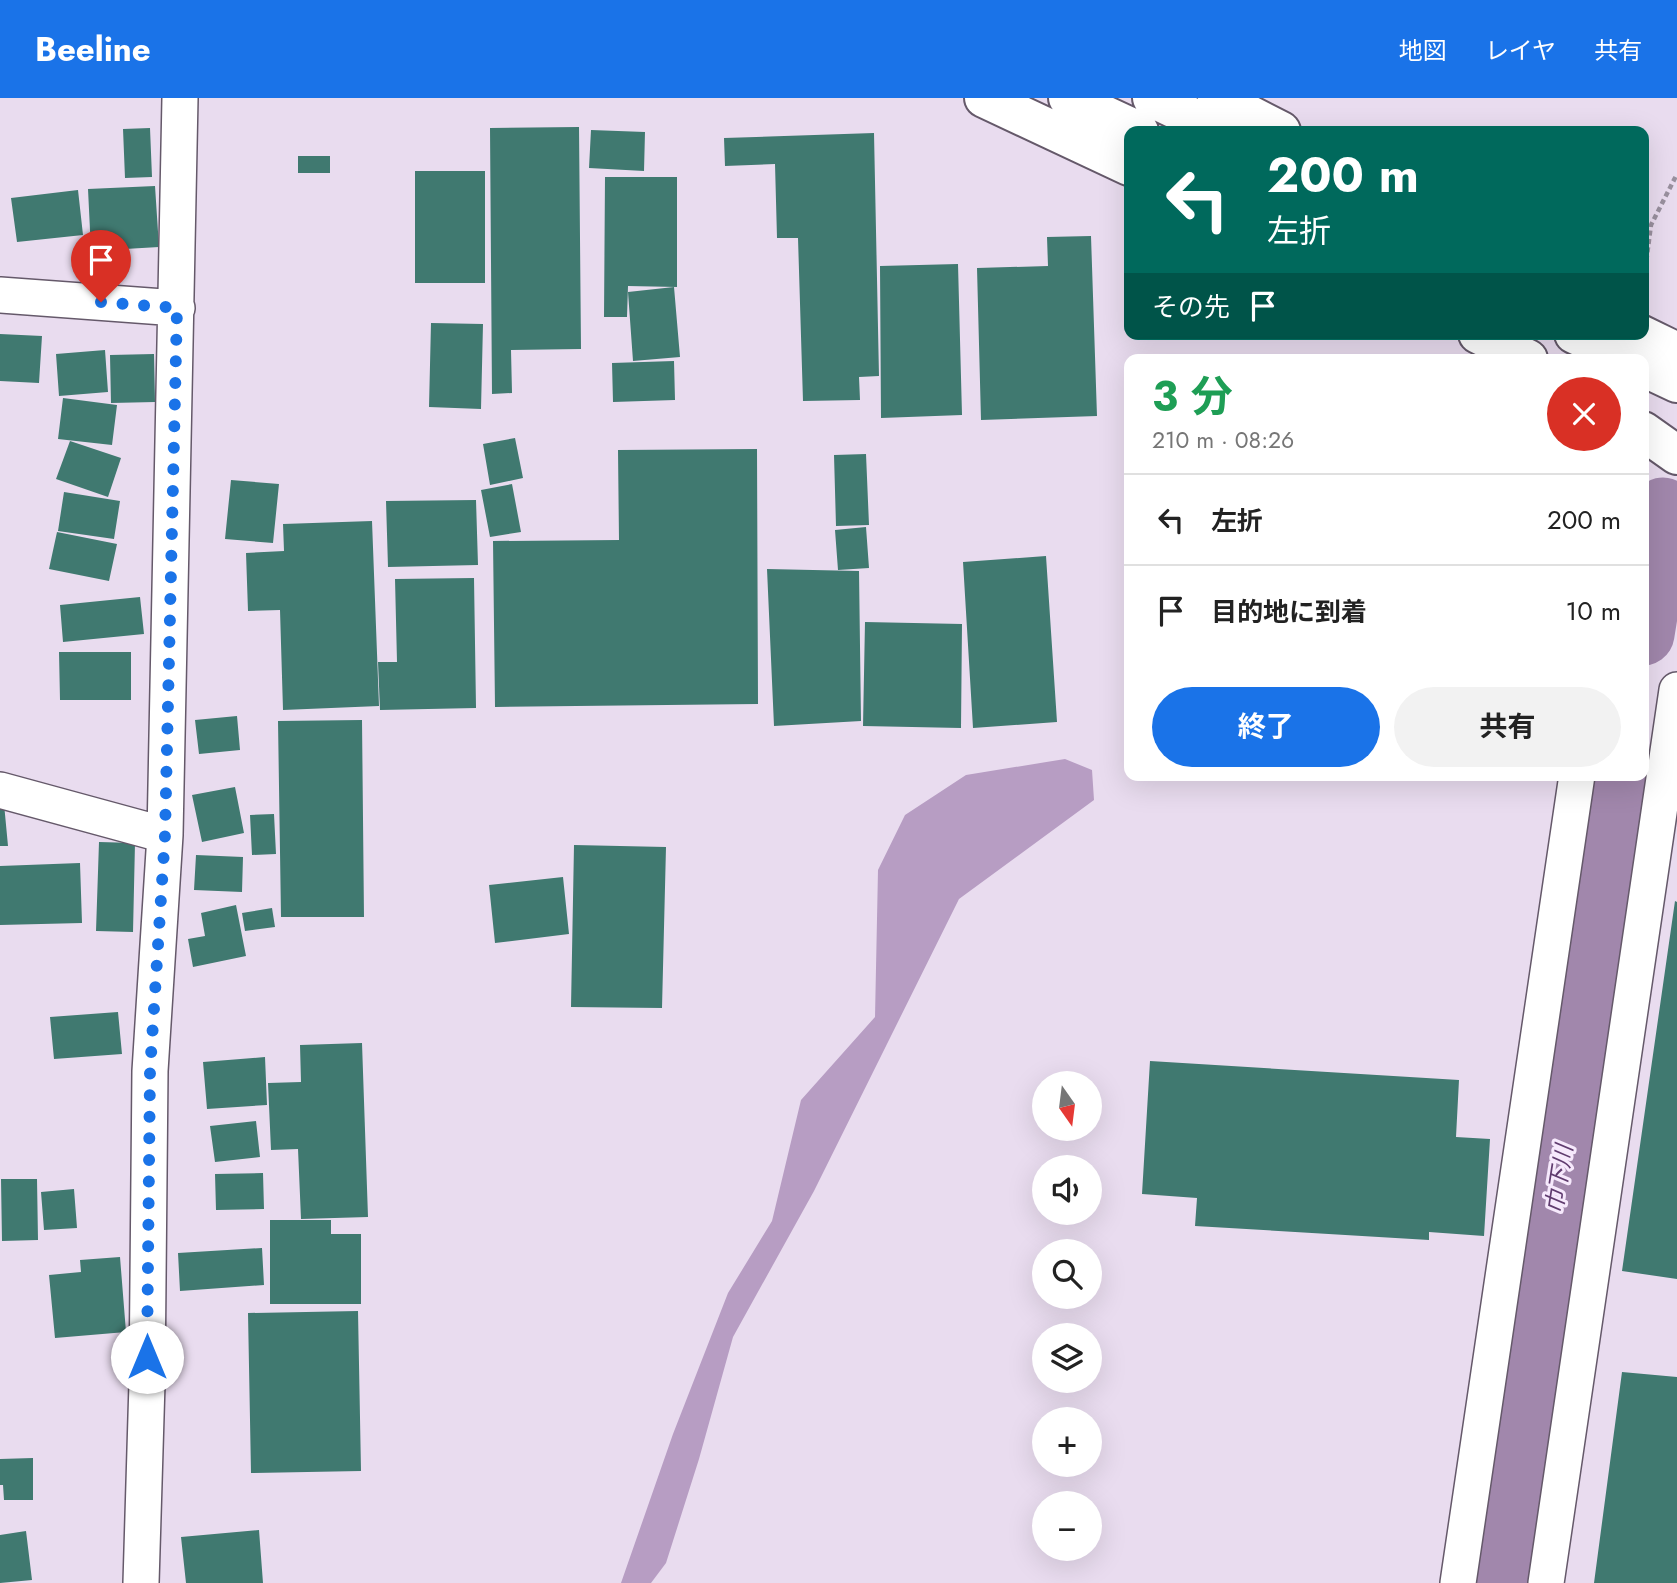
<!DOCTYPE html>
<html lang="ja">
<head>
<meta charset="utf-8">
<style>
	:root { --surface:#fff; --page:#f2f2f2; --text:#222; --muted:#767676; --line:#e0e0e0; --accent:#1a73e8 }
	body { margin:0; font-family:Jost,"Noto Sans JP",sans-serif; background:var(--page); color:var(--text); height:100vh; display:flex; flex-direction:column; font-size:26px; white-space:nowrap }
	* { box-sizing:border-box; margin:0 }
	p { font-size:23px; color:var(--muted) }
	.icon { flex:none; width:38px; height:38px; fill:none; stroke:currentColor; stroke-width:2; stroke-linecap:round; stroke-linejoin:round }
	.map { position:relative; flex:1; overflow:hidden }
	.details { position:absolute; left:1124px; top:256px; width:525px; height:427px; display:flex; flex-direction:column; background:var(--surface); border-radius:14px; box-shadow:0 7px 28px #0002 }
	.details>* { flex:none }
	.banner { position:absolute; left:1124px; top:28px; width:525px; height:214px; border-radius:14px; box-shadow:0 7px 28px #0002; background:#00695c; color:#fff; overflow:hidden }
	.needle { width:46px; rotate:166deg }
	.buttons { position:absolute; left:1032px; top:973px; display:grid; gap:14px }
	.buttons a { display:grid; place-items:center; width:70px; height:70px; border-radius:50%; background:var(--surface); box-shadow:0 7px 28px #0002; font-size:35px }
	.pin { position:absolute; display:grid; place-items:center; width:60px; height:60px; color:#fff; margin:-72px -30px; border-radius:50% 50% 50% 0; rotate:-45deg; box-shadow:0 0 7px #0007 }
	.pin .icon { rotate:45deg }
	.me { position:absolute; width:77px; margin:-38px; rotate:0deg; stroke-linejoin:round; filter:drop-shadow(0 0 5px #0008) }
	.turn { display:flex; align-items:center; gap:24px; height:147px; padding:0 28px; font-size:32px }
	.turn .icon { width:91px; height:91px; stroke-width:2.5 }
	.turn b { display:block; font-size:49px; line-height:60px }
	.then { display:flex; align-items:center; height:66px; padding:0 28px; background:#0003; gap:14px; font-size:26px }
	.round { display:grid; place-items:center; flex:none; width:74px; height:74px; border-radius:37px; background:var(--page) }
	.summary { display:flex; align-items:center; justify-content:space-between; height:119px; padding:0 28px }
	h1 { font-size:42px; font-weight:700; line-height:52px; color:#1e9e55 }
	.cta { display:flex; gap:14px; margin-top:auto; padding:14px 28px }
	.cta a { flex:1; height:80px; border-radius:42px; background:var(--accent); color:#fff; font-size:28px; font-weight:700; line-height:80px; text-align:center }
	.cta a+a { background:var(--page); color:var(--text) }
	ul { padding:0; list-style:none }
	li { display:flex; align-items:center; gap:21px; height:91px; padding:0 28px; border-top:2px solid var(--line) }
	li div { flex:1 }
	li b { display:block; font-size:26px }
	li em { font-style:normal }
	header { display:flex; align-items:center; gap:42px; box-sizing:border-box; height:98px; padding:0 35px; background:var(--accent); color:#fff }
	header strong { font-size:33px }
	nav { display:flex; gap:38px; margin-inline-start:auto; font-size:24px }
	.map>svg:first-child { display:block }
	.forest { fill:#b79dc3 }
	.lines { fill:none; stroke-linecap:round; stroke-linejoin:round }
	.river { stroke:#a187ac; stroke-width:63 }
	.building { fill:#407970 }
	.street-casing { stroke:#65596a; stroke-width:38 }
	.highway-casing { stroke:#65596a; stroke-width:42 }
	.path { stroke:#99909e; stroke-width:4.5; stroke-dasharray:5 3.5; stroke-linecap:butt }
	.street { stroke:#fff; stroke-width:35 }
	.highway { stroke:#fff; stroke-width:38 }
	.route { stroke:#1a73e8; stroke-width:12; stroke-dasharray:0 21.6 }
	.labels { text-anchor:middle; dominant-baseline:central; stroke-width:6; stroke-linejoin:round; paint-order:stroke }
	.water-label { font-size:23px; font-style:italic; fill:#603c6f; stroke:#f6e9fc }
</style>
</head>
<body>
<header>
<strong>Beeline</strong>
<nav><a>地図</a><a>レイヤ</a><a>共有</a></nav>
</header>
<div class="map">
<svg width="1677" height="1485" viewBox="0 0 1677 1485">
	<rect width="100%" height="100%" fill="#e9dcef"/>
	<path class="forest" d="M1065,661L1092,672L1094,702L959,801L814,1093L733,1239L699,1361L666,1465L651,1485H621L673,1336L728,1195L772,1123L801,1002L875,919L878,772L905,717L966,677Z"/>
	<g class="lines">
		<path class="river" d="M1643,536L1663,411
			M1497,1485L1563,1045L1621,677"/>
	</g>
	<path class="building" d="M579,29L581,251L511,252L512,295L492,296L490,30Z
		M150,30L152,79L125,80L123,31Z
		M591,32L645,34L644,73L589,70Z
		M874,35L879,278L859,279L860,302L803,303L798,140H777L775,66L725,68L724,40Z
		M298,58H330V75H298Z
		M415,73H485V185H415Z
		M605,79H677V189L628,188L627,219H604Z
		M155,88L159,149L91,153L88,91Z
		M78,92L83,137L17,144L11,100Z
		M1091,138L1097,318L981,322L977,170L1048,168L1047,139Z
		M958,166L962,317L881,320L880,168Z
		M674,189L680,259L633,263L628,194Z
		M431,225L483,226L481,311L429,309Z
		M0,236L42,238L39,285L0,283Z
		M105,252L108,294L59,298L56,256Z
		M154,256L155,304L111,305L110,257Z
		M674,263L675,302L613,304L612,265Z
		M63,300L117,307L112,347L58,341Z
		M515,340L523,380L490,387L483,346Z
		M70,343L121,360L108,399L56,381Z
		M757,351L758,606L495,609L493,443L619,442L618,352Z
		M866,356L869,427L836,428L834,357Z
		M231,382L279,386L273,445L225,441Z
		M512,386L521,434L490,439L481,392Z
		M64,394L120,403L114,441L58,433Z
		M476,402L478,467L388,469L386,403Z
		M372,423L379,608L283,612L280,512L248,513L246,455L284,453L283,426Z
		M866,429L869,470L838,472L835,432Z
		M57,434L117,446L109,483L49,471Z
		M1046,458L1057,624L973,630L963,464Z
		M767,471L859,473L861,623L774,628Z
		M474,480L476,610L380,612L378,564H397L395,481Z
		M140,499L144,536L63,544L60,507Z
		M865,524L962,526L961,630L863,628Z
		M59,554H131V602H60Z
		M237,618L240,652L199,656L195,622Z
		M362,622L364,819H281L278,623Z
		M235,689L244,735L202,744L192,697Z
		M3,695L8,748H0V696Z
		M274,716L276,756L252,757L250,717Z
		M99,744L135,745L133,834L96,833Z
		M574,747L666,749L662,910L571,909Z
		M196,757L243,759L242,794L194,792Z
		M80,765L82,825L0,827V768Z
		M563,779L569,836L495,845L489,787Z
		M1675,803L1677,804V1181L1622,1173Z
		M236,807L246,858L193,869L188,841L205,838L201,815Z
		M272,810L275,829L245,833L242,815Z
		M118,914L122,956L54,961L50,919Z
		M362,945L368,1119L301,1121L298,1051L271,1052L268,985L301,984L300,947Z
		M265,959L267,1007L207,1011L203,964Z
		M1150,963L1459,982L1456,1039L1490,1041L1484,1138L1429,1134V1142L1195,1128L1197,1100L1142,1096Z
		M256,1023L260,1059L215,1064L210,1028Z
		M263,1075L264,1111L216,1112L215,1076Z
		M1,1081H37L38,1142L2,1143Z
		M74,1091L77,1130L44,1132L41,1094Z
		M270,1122H331V1136H361V1206H270Z
		M262,1150L264,1187L180,1193L178,1155Z
		M120,1159L126,1234L55,1240L49,1177L81,1174L80,1162Z
		M358,1213L361,1373L251,1375L248,1215Z
		M1622,1274L1677,1279V1485H1594Z
		M33,1360V1402H4L3,1387H0V1361Z
		M259,1432L263,1485H186L181,1439Z
		M26,1433L32,1482L0,1485V1437Z"/>
	<g class="lines">
		<g class="street-casing">
			<path id="street" d="M0,197L177,210
				M0,692L165,737
				M141,1485L147,1285L150,973L165,737L180,0
				M1458,1485L1577,677
				M1546,1485L1677,592"/>
		</g>
		<g class="highway-casing">
			<path id="highway" d="M984,0L1129,68
				M1068,0L1139,33
				M1152,0L1221,33
				M1217,0L1281,33
				M1478,236L1528,261
				M1574,236L1626,261
				M1640,236L1677,254
				M1643,269L1677,285
				M1643,333L1677,357"/>
		</g>
		<path class="path" d="M1643,188L1651,127L1677,76"/>
		<use href="#street" class="street"/>
		<use href="#highway" class="highway"/>
	</g>
	<g class="lines">
		<path class="route" d="M101,204L177,210L165,737L150,973L147,1259"/>
	</g>
	<g class="labels">
		<g class="water-label">
			<text transform="translate(1559 1081) rotate(-81)">巾下川</text>
		</g>
	</g>
</svg>
<div class="buttons">
<a><svg class="needle" viewBox="-14 -14 28 28"><path d="M0-13l5 13h-10z" fill="#e53935"/><path d="M0 13l5-13h-10z" fill="#767676"/></svg></a>
<a><svg class="icon" aria-label="sound" viewBox="0 0 24 24"><path d="M4 9h4l5-4v14l-5-4H4zM17 9q2 3 0 6"/></svg></a>
<a><svg class="icon" aria-label="search" viewBox="0 0 24 24"><circle cx="10" cy="10" r="6"/><path d="M15 15l6 6"/></svg></a>
<a><svg class="icon" aria-label="layers" viewBox="0 0 24 24"><path d="M12 4l9 5-9 5-9-5zM3 14l9 5 9-5"/></svg></a>
<a>+</a>
<a>−</a>
</div>
<div class="pin" style="left:101px;top:204px;background:#d93025"><svg class="icon" aria-label="arrive" viewBox="0 0 24 24"><path d="M6 21V4h12l-3 4 3 4H6"/></svg></div>
<svg class="me" style="left:147px;top:1259px" viewBox="-20 -20 40 40"><circle r="19" fill="#fff"/><path d="M0-13L10 11 0 6-10 11z" fill="#1a73e8"/></svg>
<div class="banner">
<div class="turn"><svg class="icon" aria-label="left" viewBox="0 0 24 24"><path d="M17 20v-9H6M10 6l-5 5 5 5"/></svg><div><b>200 m</b>左折</div></div>
<div class="then">その先<svg class="icon" aria-label="arrive" viewBox="0 0 24 24"><path d="M6 21V4h12l-3 4 3 4H6"/></svg></div>
</div>
<section class="details">
<div class="summary"><div><h1>3 分</h1><p>210 m · 08:26</p></div><a class="round" style="background:#d93025;color:#fff"><svg class="icon" aria-label="close" viewBox="0 0 24 24"><path d="M6 6l12 12M18 6L6 18"/></svg></a></div>
<ul>
<li><svg class="icon" aria-label="left" viewBox="0 0 24 24"><path d="M17 20v-9H6M10 6l-5 5 5 5"/></svg><div><b>左折</b></div><em>200 m</em></li>
<li><svg class="icon" aria-label="arrive" viewBox="0 0 24 24"><path d="M6 21V4h12l-3 4 3 4H6"/></svg><div><b>目的地に到着</b></div><em>10 m</em></li>
</ul>
<div class="cta"><a>終了</a><a>共有</a></div>
</section>
</div>
</body>
</html>
